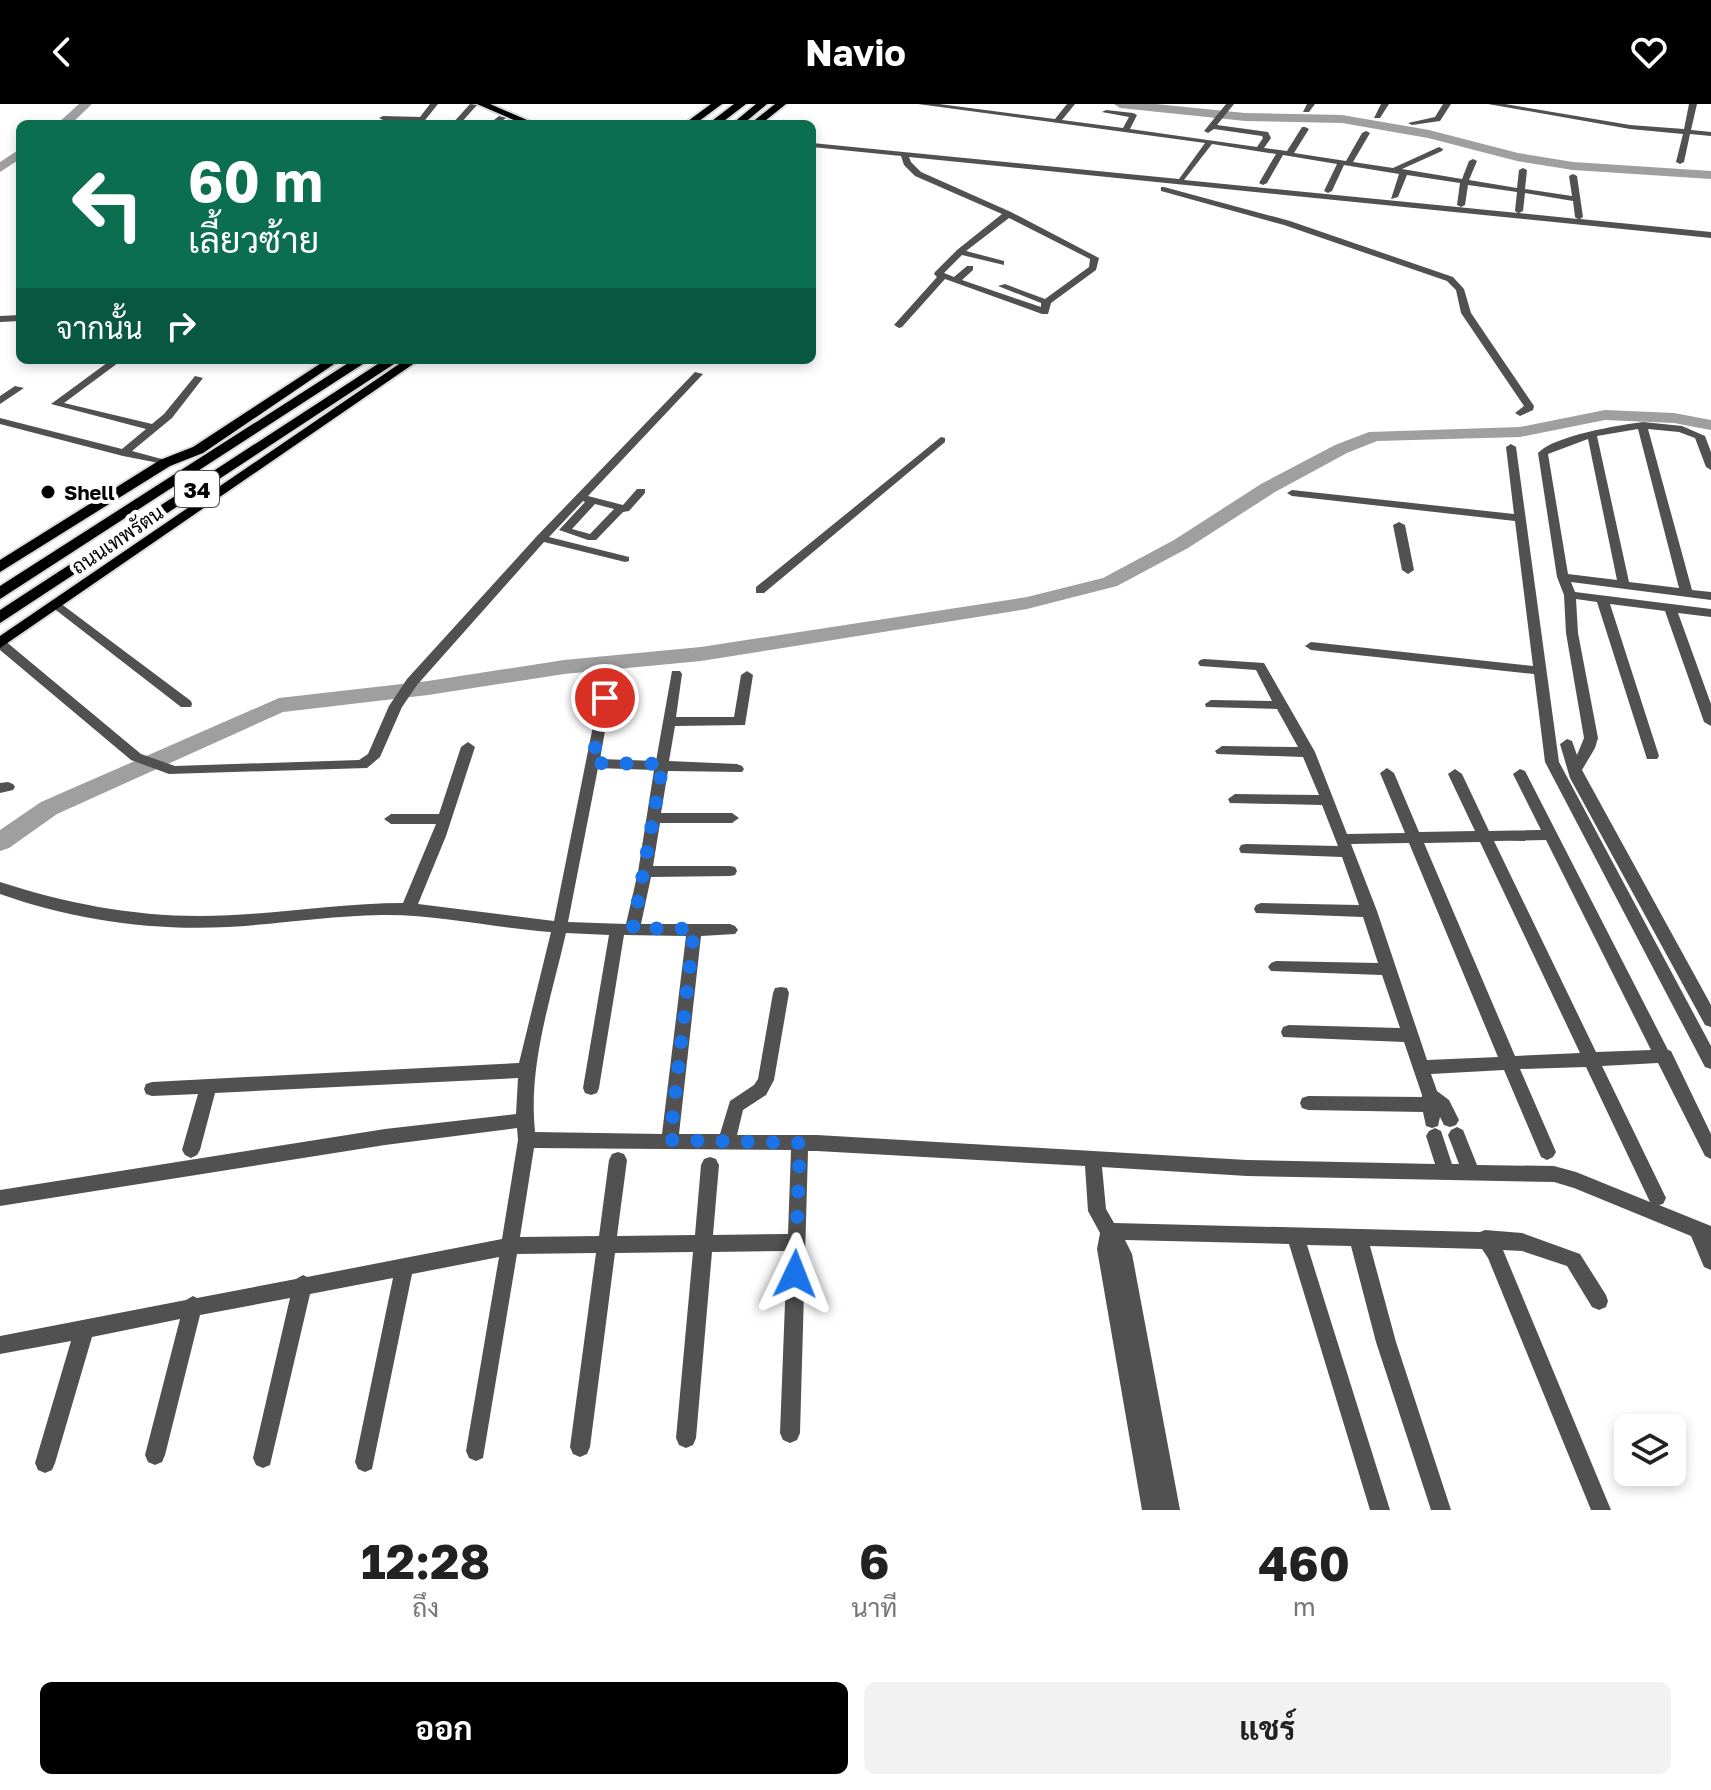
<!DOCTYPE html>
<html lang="th">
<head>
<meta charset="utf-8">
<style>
	:root { --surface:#fff; --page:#f2f2f2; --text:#222; --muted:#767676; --accent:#000 }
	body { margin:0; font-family:"Golos Text",Sarabun,sans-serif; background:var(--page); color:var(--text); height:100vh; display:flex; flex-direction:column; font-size:30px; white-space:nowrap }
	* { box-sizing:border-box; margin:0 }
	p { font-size:26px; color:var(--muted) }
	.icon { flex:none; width:44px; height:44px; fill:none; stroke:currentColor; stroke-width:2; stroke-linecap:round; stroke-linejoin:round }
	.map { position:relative; height:1406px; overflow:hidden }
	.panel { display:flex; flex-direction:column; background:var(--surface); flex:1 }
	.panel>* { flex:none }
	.top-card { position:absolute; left:16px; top:16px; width:800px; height:244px; border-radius:12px; box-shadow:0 4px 12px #0003; background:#0b6e4f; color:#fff; overflow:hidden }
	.tools { position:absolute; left:1614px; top:1310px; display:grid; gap:16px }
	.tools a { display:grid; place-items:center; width:72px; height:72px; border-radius:12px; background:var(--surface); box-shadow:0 4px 12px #0003; font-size:40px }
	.pin { position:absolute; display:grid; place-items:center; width:68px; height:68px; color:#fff; margin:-34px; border:4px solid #fff; border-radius:50%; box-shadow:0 2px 8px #0007 }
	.me { position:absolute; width:88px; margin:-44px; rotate:2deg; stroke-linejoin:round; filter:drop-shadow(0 0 6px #0008) }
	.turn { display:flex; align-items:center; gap:28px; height:168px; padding:0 40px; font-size:36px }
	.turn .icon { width:104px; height:104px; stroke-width:2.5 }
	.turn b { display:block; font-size:56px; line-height:68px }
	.then { display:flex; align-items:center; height:76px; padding:0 40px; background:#0003; gap:16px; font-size:30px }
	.eta { display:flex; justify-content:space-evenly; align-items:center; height:136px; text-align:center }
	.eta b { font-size:48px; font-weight:700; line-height:56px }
	.button { display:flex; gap:16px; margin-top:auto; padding:16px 40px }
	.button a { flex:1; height:92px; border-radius:12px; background:var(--accent); color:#fff; font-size:32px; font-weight:700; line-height:92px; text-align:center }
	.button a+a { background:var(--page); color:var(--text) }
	header { display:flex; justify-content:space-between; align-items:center; height:104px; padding:0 40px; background:var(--accent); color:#fff; font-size:36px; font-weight:700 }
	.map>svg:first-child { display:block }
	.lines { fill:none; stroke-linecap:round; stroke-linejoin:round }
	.river { fill:#9f9f9f; fill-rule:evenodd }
	.major-casing { stroke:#dbdbdb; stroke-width:4 }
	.highway-casing { stroke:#dbdbdb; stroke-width:4 }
	.minor { fill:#515151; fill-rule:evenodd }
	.major { fill:#000; fill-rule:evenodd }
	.highway { fill:#000; fill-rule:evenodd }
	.route { stroke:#1a73e8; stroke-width:14; stroke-dasharray:0 25.2 }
	.poi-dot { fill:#000; stroke:#fff; stroke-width:3 }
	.labels { text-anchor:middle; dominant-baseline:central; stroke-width:8; stroke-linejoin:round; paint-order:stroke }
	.far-poi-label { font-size:20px; font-weight:bold; fill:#000; stroke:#fff; text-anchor:start }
	.far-street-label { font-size:20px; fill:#000; stroke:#fff }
	.shield { fill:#fff; stroke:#4c4c4c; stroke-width:2 }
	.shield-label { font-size:22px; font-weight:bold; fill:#000 }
</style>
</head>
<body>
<header><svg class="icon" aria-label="back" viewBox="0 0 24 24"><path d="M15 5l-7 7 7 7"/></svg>Navio<svg class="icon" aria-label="heart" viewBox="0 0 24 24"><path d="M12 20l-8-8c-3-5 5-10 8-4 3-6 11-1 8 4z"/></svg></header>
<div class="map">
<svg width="1711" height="1406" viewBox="0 0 1711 1406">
	<rect width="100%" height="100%" fill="#fff"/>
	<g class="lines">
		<path class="river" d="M79,0H92L71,20H57Z
			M1114,0H1156L1245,9L1342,11L1429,26L1518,49L1573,58L1711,67V75L1573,66L1517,57L1428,34L1342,19L1245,17L1120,4Z
			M20,45V55L0,68V58Z
			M1605,306L1674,309L1711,316V326L1674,319L1605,316L1520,333L1377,337L1347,349L1275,388L1188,444L1117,482L1027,505L701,557L564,570L428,591L283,608L57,710L9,744L0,747V726L41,698L279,594L428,577L564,556L701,543L1027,493L1103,474L1174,436L1261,380L1335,341L1369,328L1520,323Z"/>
		<g class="major-casing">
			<path id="major" d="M477,0H490L536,20H523Z
				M711,0H722L695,20H684Z
				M775,0H786L761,20H750Z
				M326,256H340L203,349L170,362L0,468V456L160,356L193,343Z
				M405,256H419L0,544V532Z"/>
		</g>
		<g class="highway-casing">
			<path id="highway" d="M734,0H746L720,20H708Z
				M756,0H767L743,20H732Z
				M353,256H369L0,495V482Z
				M384,256H400L0,519V506Z"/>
		</g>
		<path class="minor" d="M430,0H438L422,20H414L417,17L383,16L379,14L383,12L420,13Z
			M470,0L477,1L460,20H452Z
			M918,0H939L1055,15L1067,0H1075L1062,16L1123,24L1129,13L1102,8L1106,6L1133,9L1137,11L1130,25L1257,43L1263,34L1262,32L1214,25L1208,29L1204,27L1226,0H1234L1217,21L1268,28L1271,34L1264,44L1287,47L1302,23H1305L1309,25L1294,49L1346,57L1362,29L1366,27L1370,29L1353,58L1393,64L1439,43L1443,45L1442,47L1402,65L1462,75L1469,57L1473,55L1477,57L1469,76L1517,84L1519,66L1523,64L1527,66L1525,85L1572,92L1569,72L1573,70L1577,72L1583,113L1580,115L1711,128V134L909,53L911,58L921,68L1011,108L1099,154L1096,166L1051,199L1048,210H1042L945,175L902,223L899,224L894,221L937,173L934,170L935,168L957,146L1002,110L915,72L904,61L901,52L812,43V39L1179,75L1205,39ZM1212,40L1276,50L1259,79L1263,81L1267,79L1283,51L1337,60L1324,87L1328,89L1332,87L1344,61L1399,70L1391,95L1398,93L1407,71L1460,79L1457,101L1461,103L1465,101L1468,81L1517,88L1515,107L1518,109L1184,76ZM1525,89L1573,97L1575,113L1578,115L1519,109L1523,107ZM1009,114L1090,155L1089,163L1045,195L1005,180L998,182L1041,199V203L962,176L973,166V162H967L954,173L944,169L962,151L1004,161V157L966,147Z
			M1307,0H1315L1309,8H1303Z
			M1381,0H1389L1380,14H1374Z
			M1443,0H1451L1440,17L1412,21L1408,19L1435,13Z
			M1488,0H1505L1630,21L1684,25L1689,0H1697L1691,26L1711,28V32L1690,30L1684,58L1680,60L1676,58L1683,30L1630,25Z
			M499,12L506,14L498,20H489Z
			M1164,83L1290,117L1453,173L1464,185L1471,209L1534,302L1533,306L1520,312L1515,309L1524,302L1461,209L1456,186L1447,177L1284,121L1161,87V83Z
			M20,211V217L0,218V212Z
			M111,256H122L64,299L152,320L164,310L195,272L203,274L172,314L132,347L169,357V361L123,352L0,320V314L122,345L146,325L51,300Z
			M695,268L703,270L588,392L623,401L637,385H645V389L629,407L623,408L596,436H588L559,426L585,398L583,397L549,433L629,453V457L625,458L544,438L417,581L402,603L380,653L367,664L169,670L131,656L0,546V535L4,536L141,650L175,662L359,656L368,650L389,602L407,575L537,432ZM595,400L614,405L590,430L572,425Z
			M15,282L24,284L0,300V292Z
			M1643,318L1682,322L1705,332L1711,348V366L1706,363L1695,334L1679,328L1648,325L1692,486L1711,488V496L1571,478L1575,488L1711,505V513L1678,509L1711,600V622L1704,618L1665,507L1610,500L1659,652L1657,655H1647L1597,498L1576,495L1578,529L1598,634L1595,644L1582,666L1711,901V923L1705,921L1570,674L1560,640L1567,635L1572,637L1577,651L1584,634L1566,529L1564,491L1557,473L1538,349C1553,332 1619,321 1643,318ZM1638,325L1679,484L1629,478L1597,332ZM1588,335L1617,476L1568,470L1548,350Z
			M941,333L945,334V338L764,489H756V483Z
			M1511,340L1516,343L1559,658L1711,942V965L1705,963L1545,658L1534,570L1311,546L1305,542L1311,538L1533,562L1515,417L1292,392L1287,389L1292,386L1514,410L1506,343Z
			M1399,418L1405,421L1414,466L1408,470L1402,466L1393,421Z
			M56,496L191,597L192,600L191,603H181L52,503L50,500L52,497Z
			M1204,555L1264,559L1315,648L1347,730L1405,729L1380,669L1387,664L1394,669L1419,728L1475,727L1448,670L1455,665L1462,670L1489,727L1541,726L1513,670L1520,665L1525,667L1668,946L1671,947L1711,1030V1055L1705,1052L1658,959L1602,962L1666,1094L1663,1100L1659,1101L1711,1122V1166L1704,1163L1691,1132L1574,1084L1554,1078L1247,1072L1102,1063L1106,1105L1114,1119L1480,1128L1485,1126L1522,1129L1580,1150L1606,1191L1608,1197L1606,1203L1599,1206L1592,1203L1567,1162L1522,1147L1503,1146L1611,1406H1591L1488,1154L1482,1145L1370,1142L1396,1238L1451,1406H1431L1376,1238L1351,1142L1307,1141L1390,1406H1370L1289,1140L1125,1136L1132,1150L1180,1406H1142L1097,1145L1100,1129L1088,1107L1085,1062L817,1047H808L800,1329L797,1336L790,1339L783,1336L780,1329L787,1147L712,1148L696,1334L693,1341L686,1344L679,1341L676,1334L693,1148L615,1149L590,1343L587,1350L580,1353L573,1350L570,1343L596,1149L517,1150L483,1354L476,1357L469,1354L466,1347L499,1153L412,1170L372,1365L365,1368L358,1365L355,1358L393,1174L310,1190L270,1361L263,1364L256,1361L253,1354L290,1194L200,1211L165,1351L162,1358L155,1361L148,1358L145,1351L180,1215L92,1233L55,1359L52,1366L45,1369L38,1366L35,1359L71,1237L0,1250V1232L186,1196L193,1192L197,1194L296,1175L303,1171L307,1173L502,1135L518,1036L517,1024L385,1041L0,1102V1086L385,1025L516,1010L518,974L215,989L200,1046L197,1051L191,1054L185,1051L182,1046L198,990L152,992L146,990L144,985L146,980L152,978L519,959L551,828C494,824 438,810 381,811C330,812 279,820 228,823C151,827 73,816 0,790V778C65,799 131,812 200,812C268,812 335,799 403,799L436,720H391L384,715L391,710H439L461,643L468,638L475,643L446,732L418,800L554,817L602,577L608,573L614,577L600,655L656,657L672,567H680L682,570L676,613H734L741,571L747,567L753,571L745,621L675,622L669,657L737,660L742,662L744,665L742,668L668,667L661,709H732L739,714L732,719H660L653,762H730L735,763L737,767L735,771L730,772L651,773L641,820H730L735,822L738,826L735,830L701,832L679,1030H720L730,997L754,981L758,975L773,889L775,884L781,883L787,884L789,889L774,976L766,991L743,1006L737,1031H817L1247,1056L1435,1060L1426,1032L1429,1027L1435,1024L1441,1027L1452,1060H1459L1448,1031L1451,1026L1457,1023L1463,1026L1477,1061L1554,1062L1576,1068L1650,1098L1586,963L1520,965L1556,1048L1553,1053L1547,1056L1541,1053L1504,966L1431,970L1437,987L1449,996L1459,1016L1456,1021L1450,1023L1444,1021L1440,1013L1438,1022L1432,1024L1426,1022L1423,1008L1308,1006L1302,1004L1300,999L1302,994L1308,992L1422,993V991L1404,938L1283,933L1281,928L1283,923L1289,921L1400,924L1382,871L1271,867L1268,863L1271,859L1276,857L1378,859L1363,813L1256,809L1254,805L1256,801L1261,799L1359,801L1342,753L1241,749L1239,745L1241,741L1246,740L1338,742L1322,701L1230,699L1228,695L1235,690L1319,691L1303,653L1217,650L1215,647L1222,642L1298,643L1277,605L1206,603L1205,600L1211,596L1272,597L1256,566L1200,562L1198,559L1200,556ZM598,664L654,666L638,768L626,820L568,818ZM1546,736L1651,946L1596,948L1494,737ZM1480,738L1580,949L1515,952L1424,739ZM1409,739L1498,953L1427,956L1377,807L1351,740ZM566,829L609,831L583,984L585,989L591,991L597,989L599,984L624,831L686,832L662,1030L535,1028C528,960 551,895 566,829ZM534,1044L791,1046L788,1130L713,1131L719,1061L716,1055L710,1053L704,1055L701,1061L695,1131L617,1132L627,1056L624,1050L618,1048L612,1050L609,1056L599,1132L520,1133Z
			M8,678L13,680L15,683L13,686L0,689V679Z"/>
		<use href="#major" class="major"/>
		<use href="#highway" class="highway"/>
	</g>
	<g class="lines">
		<path class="route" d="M605,594L592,659L663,660L633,824L694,825L670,1036L800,1039L795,1170"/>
	</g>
	<circle class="poi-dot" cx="48" cy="388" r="8"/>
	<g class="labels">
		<g class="far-poi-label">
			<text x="64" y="388">Shell</text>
		</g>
		<g class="far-street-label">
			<text transform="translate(117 435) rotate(-34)">ถนนเทพรัตน</text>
		</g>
		<rect class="shield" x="175" y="367" width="44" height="36" rx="6"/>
		<g class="shield-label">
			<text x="197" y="385">34</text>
		</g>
	</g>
</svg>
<div class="tools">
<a><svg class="icon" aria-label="layers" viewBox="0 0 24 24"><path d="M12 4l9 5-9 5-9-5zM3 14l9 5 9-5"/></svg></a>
</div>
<div class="pin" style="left:605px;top:594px;background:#d93025"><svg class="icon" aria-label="arrive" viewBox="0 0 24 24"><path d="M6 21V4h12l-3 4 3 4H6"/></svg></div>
<svg class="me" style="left:795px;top:1170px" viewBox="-20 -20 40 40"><path d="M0-17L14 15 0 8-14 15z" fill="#1a73e8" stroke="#fff" stroke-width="4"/></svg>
<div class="top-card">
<div class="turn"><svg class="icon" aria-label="left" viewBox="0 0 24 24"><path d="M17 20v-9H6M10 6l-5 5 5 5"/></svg><div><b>60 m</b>เลี้ยวซ้าย</div></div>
<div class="then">จากนั้น<svg class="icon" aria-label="right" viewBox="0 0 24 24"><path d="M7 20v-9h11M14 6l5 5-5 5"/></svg></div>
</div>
</div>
<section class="panel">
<div class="eta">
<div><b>12:28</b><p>ถึง</p></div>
<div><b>6</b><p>นาที</p></div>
<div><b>460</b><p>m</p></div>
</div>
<div class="button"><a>ออก</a><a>แชร์</a></div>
</section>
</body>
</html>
